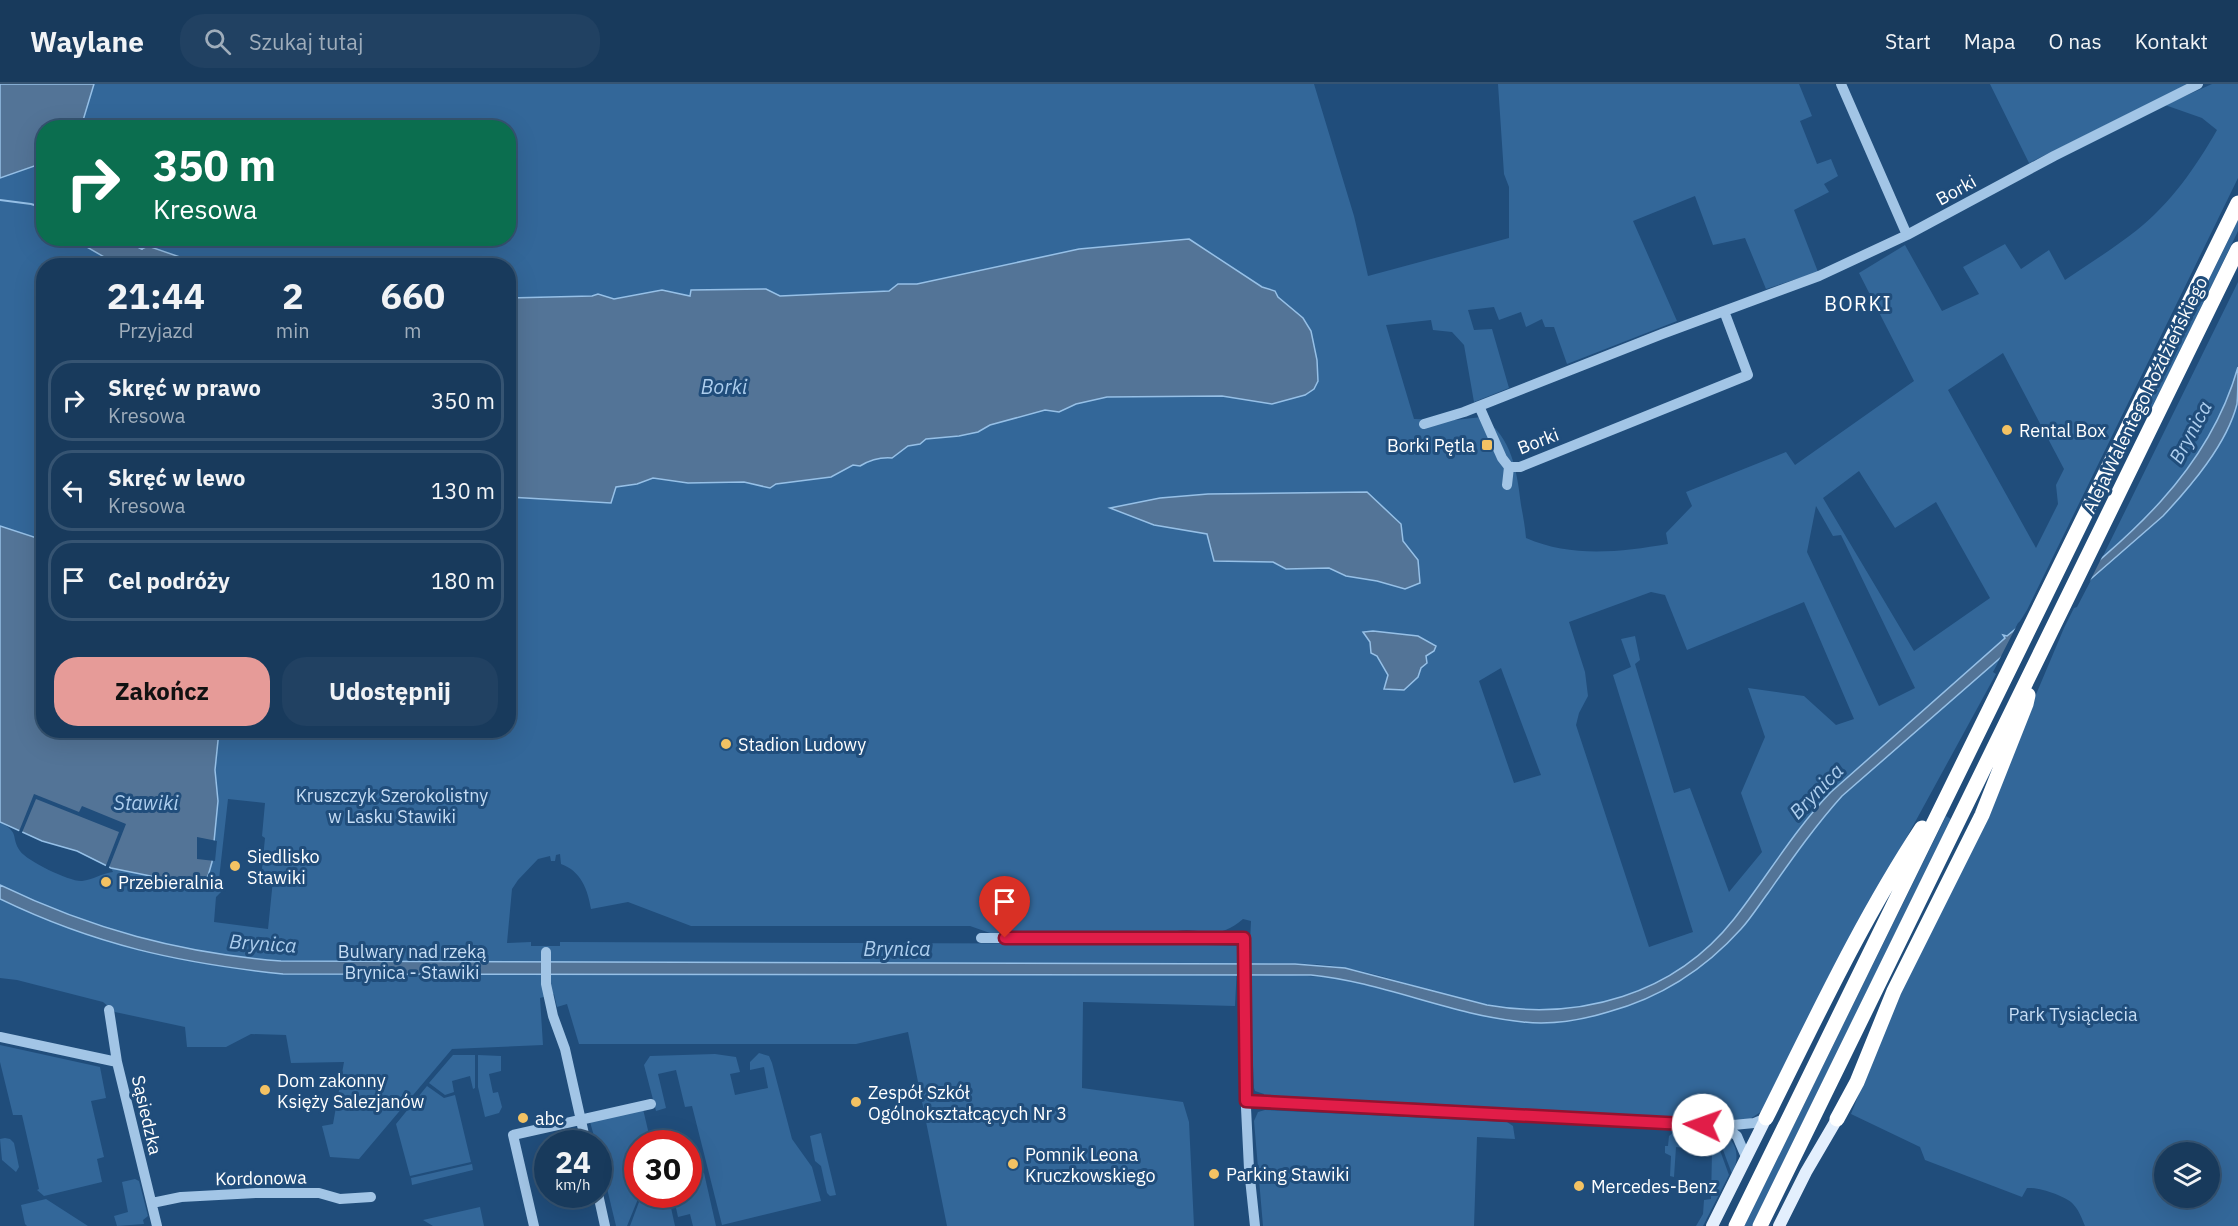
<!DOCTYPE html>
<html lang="pl">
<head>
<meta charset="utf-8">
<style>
	:root { --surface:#183a5c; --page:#214162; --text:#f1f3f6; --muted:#9fadbb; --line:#365472; --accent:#e69b98 }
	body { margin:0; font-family:"IBM Plex Sans",sans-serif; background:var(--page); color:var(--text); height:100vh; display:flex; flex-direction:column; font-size:22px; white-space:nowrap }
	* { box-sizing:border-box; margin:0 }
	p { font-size:20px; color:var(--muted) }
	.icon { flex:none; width:33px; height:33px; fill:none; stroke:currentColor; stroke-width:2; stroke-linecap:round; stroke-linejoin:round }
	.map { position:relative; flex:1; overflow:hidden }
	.panel { position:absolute; left:36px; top:174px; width:480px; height:480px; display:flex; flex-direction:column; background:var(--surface); border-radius:24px; box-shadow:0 6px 24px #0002,0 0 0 2px var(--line) }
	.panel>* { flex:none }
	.top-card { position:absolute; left:36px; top:36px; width:480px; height:126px; border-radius:24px; box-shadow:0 6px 24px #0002,0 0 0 2px var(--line); background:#0b6e4f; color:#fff; overflow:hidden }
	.tools { position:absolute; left:2154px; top:1058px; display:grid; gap:12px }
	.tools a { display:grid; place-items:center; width:66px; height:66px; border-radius:50%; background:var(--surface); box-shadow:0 6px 24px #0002,0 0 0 2px var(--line); font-size:30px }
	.speed { position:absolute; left:534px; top:1046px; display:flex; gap:12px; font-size:30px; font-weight:700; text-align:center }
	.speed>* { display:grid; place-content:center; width:78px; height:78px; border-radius:50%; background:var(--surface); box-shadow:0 6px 24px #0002,0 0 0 2px var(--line); line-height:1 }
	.speed small { font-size:15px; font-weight:400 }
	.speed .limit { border:9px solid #d22; background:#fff; color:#111 }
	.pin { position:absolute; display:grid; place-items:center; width:51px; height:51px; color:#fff; margin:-62px -26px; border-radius:50% 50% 50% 0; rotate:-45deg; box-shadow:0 0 6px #0007 }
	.pin .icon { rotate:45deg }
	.me { position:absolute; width:66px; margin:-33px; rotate:273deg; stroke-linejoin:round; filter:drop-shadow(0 0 4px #0008) }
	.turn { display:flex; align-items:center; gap:21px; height:126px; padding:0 18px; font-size:27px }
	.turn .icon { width:78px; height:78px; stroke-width:2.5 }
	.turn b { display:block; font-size:42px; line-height:51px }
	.eta { display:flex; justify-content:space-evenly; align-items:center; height:102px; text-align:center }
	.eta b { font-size:36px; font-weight:800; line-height:42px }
	.cta { display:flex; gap:12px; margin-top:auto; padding:12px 18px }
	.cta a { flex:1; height:69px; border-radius:24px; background:var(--accent); color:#111; font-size:24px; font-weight:800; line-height:69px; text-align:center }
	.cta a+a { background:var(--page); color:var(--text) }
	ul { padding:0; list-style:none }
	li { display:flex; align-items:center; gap:18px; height:81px; margin:0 12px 9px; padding:0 6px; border:3px solid var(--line); border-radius:24px }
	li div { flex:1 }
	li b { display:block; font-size:22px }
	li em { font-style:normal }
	header { display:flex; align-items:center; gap:36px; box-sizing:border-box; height:84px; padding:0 30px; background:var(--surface); border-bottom:2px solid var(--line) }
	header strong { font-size:28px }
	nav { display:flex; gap:33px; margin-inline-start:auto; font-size:21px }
	.search { width:420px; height:54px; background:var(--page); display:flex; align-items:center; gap:15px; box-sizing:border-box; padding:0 21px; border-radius:24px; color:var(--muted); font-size:22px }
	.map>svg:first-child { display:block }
	.green { fill:#336799; fill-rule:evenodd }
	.water { fill:#537497; stroke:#96c0e7; stroke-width:1.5 }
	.pier { fill:#204d7b }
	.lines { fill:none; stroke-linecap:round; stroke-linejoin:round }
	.stream { stroke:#96c0e7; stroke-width:2 }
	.minor { stroke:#a2c5e6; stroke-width:10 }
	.major { stroke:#e3effd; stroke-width:12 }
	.highway { stroke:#fff; stroke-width:15 }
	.route-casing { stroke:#92132f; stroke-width:15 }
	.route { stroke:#e11d48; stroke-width:10 }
	.poi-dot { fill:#f3c263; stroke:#204d7b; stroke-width:2 }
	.labels { text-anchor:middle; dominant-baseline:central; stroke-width:6; stroke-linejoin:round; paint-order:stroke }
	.street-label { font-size:18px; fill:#fff; stroke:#204d7b }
	.poi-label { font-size:18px; fill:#fff; stroke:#204d7b; text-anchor:start }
	.park-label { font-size:18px; fill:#c6ddf5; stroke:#204d7b }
	.neighbourhood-label { font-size:20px; letter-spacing:1.5px; fill:#fff; stroke:#204d7b }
	.water-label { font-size:20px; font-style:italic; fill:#adceee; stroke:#204d7b }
</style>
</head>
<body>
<header>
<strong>Waylane</strong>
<div class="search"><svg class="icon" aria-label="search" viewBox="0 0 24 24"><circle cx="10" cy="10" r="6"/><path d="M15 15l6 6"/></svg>Szukaj tutaj</div>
<nav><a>Start</a><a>Mapa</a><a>O nas</a><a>Kontakt</a></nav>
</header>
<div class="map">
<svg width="2238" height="1142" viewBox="0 0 2238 1142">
	<rect width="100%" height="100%" fill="#204d7b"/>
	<path class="green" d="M0,0H1314L1354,132L1368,192L1509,154V103L1504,90L1498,0H1799L1812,32L1800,37L1817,80L1831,75L1838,92L1824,100L1829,108L1794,126L1818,188L1766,205L1745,154L1713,161L1695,112L1633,137L1677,237L1567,280L1554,243H1545L1542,235L1526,243L1521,228L1499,236L1494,223L1468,226L1474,246L1492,245L1509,304L1474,318L1464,261L1452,248L1433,246L1431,236L1386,241L1414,335L1455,336L1482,333C1512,353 1517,387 1521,421C1523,432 1525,442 1526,454C1572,474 1620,468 1668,460L1666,449L1692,422L1686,408L1786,368L1795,381L1914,297L1859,189L1905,161L1942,227L1979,210L1963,183L2005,160L2021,185L2049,166L2065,196C2089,180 2114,164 2137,146C2170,120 2196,83 2217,46L2202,34L2165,21L2212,0H2238V94L2027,526L2014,547L1831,708C1787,754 1759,814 1713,858C1656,911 1576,936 1499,923C1446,915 1397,893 1345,884C1314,878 1281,880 1249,879L1251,837L1243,835C1211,862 1201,838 1169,849H990L970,842H691L628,818L591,825C588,806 581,787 561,780L560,770L556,771L555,777H551L550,772L538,775L518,796L512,805L507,859L531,858V862H560V858L1174,860L1238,862L1235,922L1083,918L1082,1004L1183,1018L1189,1038L1194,1142H947L908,948L856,960H579L567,920L557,923L554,910L540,914L543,961L452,965L359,1075L330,1073L322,1042L333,1040L344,978L291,979L286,951L251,950L226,963H187L185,943L115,928L103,918L17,896L0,894V738C21,750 10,752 20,767C27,777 70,798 82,797C93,796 102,789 113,788L111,784L185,799H200L208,792L218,717L215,686L219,647L508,646V182H44L43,456L0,442ZM44,44H508V154H44ZM2003,269L2064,385L2056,401L2058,420L2036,464L1948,306ZM1859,387L1895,444L1936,418L1990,514L1914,567L1823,414ZM1816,422L1833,452L1841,451L1915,604L1879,622L1807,468ZM1651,508L1665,511L1687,566L1804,518L1854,635L1836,641L1804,612L1748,604L1765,653L1741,709L1762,768L1729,808L1690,704L1674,709L1635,580L1640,576L1635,552L1621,555L1631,583L1613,591L1693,848L1649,863L1576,641L1579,629L1588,612L1585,588L1569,538ZM1501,584L1541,691L1514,699L1479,597ZM228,715L265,719L262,752L265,754L261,794L273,796L268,845L214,838L216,813L222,807L221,804H218Z
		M1990,0H2189L2029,79Z
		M2238,136V147L2151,327L2146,325Z
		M2238,198C2238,226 2238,254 2238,281C2237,295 2230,309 2225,321C2199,382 2152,431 2102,474Z
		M2238,318V1142H2085C2082,1135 2079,1126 2073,1120C2066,1112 2038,1103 2027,1104L2022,1113L1925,1076L1920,1063L1851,1030L1892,926L1982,739L2064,544L2074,524L2077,523L2091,496L2163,432L2194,398L2222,354ZM2164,1068H2210V1113H2164Z
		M2001,573L1993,588L1996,590L1838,879L1762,1027L1750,1035L1739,1038L1597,1031L1424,1019L1264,1013V1010L1255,1007L1254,1004L1249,892L1291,891L1340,894L1441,921L1524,938L1558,937L1595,932L1642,917L1685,894L1724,863L1743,843L1815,744L1842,712Z
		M1946,732L1951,735L1752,1142H1744Z
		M0,961L100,983L106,1014L91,1017L104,1073L97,1075L102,1098L44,1112L37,1106L39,1105L22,1031H13L0,978Z
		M759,969L769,972L772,979L792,1055L812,1083L821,1117L722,1141L692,1022L685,1023L676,986L658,990L666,1024L656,1027L644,981L650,972L715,970L736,973L740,988L730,990L735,1011L768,1004L764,983L750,986V978Z
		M453,971H475V1004L473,1005L470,992L452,997L454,1008L445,1011L429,999Z
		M478,971L501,972V987L489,990L493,1009L498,1008L502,1023L499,1029L485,1033L478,1003Z
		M427,1002L444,1014L455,1011L471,1078L410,1092L396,1040Z
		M643,1025L651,1059H638V1110H640L627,1142H616L599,1071L598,1059H596L590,1038Z
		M1265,1026L1507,1038L1513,1042L1515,1055L1477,1053L1474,1142H1263L1254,1037L1258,1028Z
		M1716,1047C1737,1054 1741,1071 1732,1090Z
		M1674,1048L1714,1050L1729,1091L1703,1142H1696L1703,1130L1704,1116L1711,1115L1712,1068L1676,1063L1674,1093L1670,1092L1671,1072L1665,1069V1062H1668L1669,1052Z
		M821,1049L836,1111L830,1112L827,1109L821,1082L815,1077L810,1052Z
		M5,1054L10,1055L14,1059L19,1083L16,1088L2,1076L0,1055Z
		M472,1080L473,1086L412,1101L411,1094Z
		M689,1080L704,1089L716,1142H693L690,1130L678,1133L673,1110H688Z
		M135,1095L139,1097L148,1132L143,1136L144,1140L117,1142L114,1132L128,1128L122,1098Z
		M642,1110H668L675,1142H630Z
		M46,1115L88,1142H27L25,1140L21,1121Z
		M480,1123L484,1142H433L423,1136Z"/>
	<path class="water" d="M0,0H94L81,43L44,44L43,79L0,94Z
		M73,155H123L142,165L148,162L203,181H118Z
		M1189,155L1262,203L1275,207L1278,213L1303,234L1311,247L1317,276L1318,297L1314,305L1305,311L1272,320L1222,312L1107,313L1076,320L1059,328L1045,326L990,341L978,348L959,352L926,355L920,360L908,362L892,374C880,373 870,376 860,382L853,381L831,393L776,400L770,404L744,398L688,399L653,394L637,400L616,403L611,419L509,413V214L592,212L598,210L614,215L662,206L690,212L691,206L766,205L780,212L889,207L898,200H917L1079,165Z
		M2238,283C2238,294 2238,309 2237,320C2227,360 2191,402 2163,432L1842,712C1815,742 1792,775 1768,809C1759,821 1751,834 1741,845C1705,885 1660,914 1608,928C1582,936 1551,941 1523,938C1451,931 1383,898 1311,891L283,890C179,879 95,861 0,815V801C91,845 180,869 281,877L1295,880L1345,884L1487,921C1579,937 1674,911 1734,835C1767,793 1794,746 1831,708L2005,554L2003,551L2007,552C2101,474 2203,406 2238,283Z
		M1367,408L1401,440L1403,457L1418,476L1420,499L1405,505L1377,497L1346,492L1329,484L1286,485L1273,478L1214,477L1207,450L1154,441L1110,424L1160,414L1208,410Z
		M0,442L43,456L44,646L219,647L215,686L218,717L212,778L208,792L200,799H185L111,784L77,767L42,757L0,738Z
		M1373,547L1418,552L1436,562L1434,567L1426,572L1427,579L1421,584L1418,593L1404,606L1384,605L1388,591L1377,572L1371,569L1370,558L1363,548Z"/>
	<path class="pier" d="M2105,467L2087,503L1997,580L2018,539Z
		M34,710L79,728L82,722L126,740L108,786L105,784L119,748L36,715L21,751L18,750Z
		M197,753L217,757L215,777L197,775Z"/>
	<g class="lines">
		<path class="stream" d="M0,116L31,120L44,124
			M131,159L142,165"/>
		<path class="minor" d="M1841,0L1907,151
			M1479,322L1502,374L1509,383L1507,401
			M1424,340L1464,328L1662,250L1819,192L1907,151L2054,72L2198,0
			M1509,383H1520L1748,291L1724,227
			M981,854H1244V983L1249,1085L1255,1142
			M546,868V900L553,932L565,965L586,1059
			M109,926L117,978L157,1142
			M0,953L117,978
			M1246,1017L1723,1042L1754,1039L1766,1034
			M1724,1042L1737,1052L1746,1073
			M598,1110L605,1142
			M152,1119L181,1113L256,1109H319L340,1115L371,1113
			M534,1142L513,1051L651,1020"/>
		<path class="major" d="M1712,1142L1766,1034
			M1779,1142L1806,1088L1837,1035"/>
		<path class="highway" d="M1766,1034C1815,936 1862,835 1922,744
			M1837,1035L1857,998L1894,907L1982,731L2026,620L2028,611
			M1736,1142L2238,119
			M1760,1142L2238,165"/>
	</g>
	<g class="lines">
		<g class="route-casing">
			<path id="route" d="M1005,854H1244L1246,1017L1703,1041"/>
		</g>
		<use href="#route" class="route"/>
	</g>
	<g class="poi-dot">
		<circle cx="2007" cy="346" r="6"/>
		<rect x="1481" y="355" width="12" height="12" rx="3"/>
		<circle cx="726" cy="660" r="6"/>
		<circle cx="235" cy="782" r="6"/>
		<circle cx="106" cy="798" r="6"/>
		<circle cx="265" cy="1006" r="6"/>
		<circle cx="856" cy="1018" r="6"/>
		<circle cx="523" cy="1034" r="6"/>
		<circle cx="1013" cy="1080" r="6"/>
		<circle cx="1214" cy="1090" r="6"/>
		<circle cx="1579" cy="1102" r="6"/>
	</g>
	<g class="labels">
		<g class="street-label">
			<text transform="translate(1956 106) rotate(-29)">Borki</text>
			<text transform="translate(2145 311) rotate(-64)">Aleja Walentego Roździeńskiego</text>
			<text transform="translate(1538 357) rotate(-21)">Borki</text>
			<text transform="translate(147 1031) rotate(77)">Sąsiedzka</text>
			<text transform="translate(261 1094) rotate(-1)">Kordonowa</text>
		</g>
		<g class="poi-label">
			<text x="2019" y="346">Rental Box</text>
			<text x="1475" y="361" text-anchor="end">Borki Pętla</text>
			<text x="738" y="660">Stadion Ludowy</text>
			<text x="247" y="772">Siedlisko<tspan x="247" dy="21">Stawiki</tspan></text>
			<text x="118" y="798">Przebieralnia</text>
			<text x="277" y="996">Dom zakonny<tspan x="277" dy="21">Księży Salezjanów</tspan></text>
			<text x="868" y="1008">Zespół Szkół<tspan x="868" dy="21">Ogólnokształcących Nr 3</tspan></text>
			<text x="535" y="1034">abc</text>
			<text x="1025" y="1070">Pomnik Leona<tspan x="1025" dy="21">Kruczkowskiego</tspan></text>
			<text x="1226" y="1090">Parking Stawiki</text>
			<text x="1591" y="1102">Mercedes-Benz</text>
		</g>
		<g class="park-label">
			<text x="392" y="711">Kruszczyk Szerokolistny<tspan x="392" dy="21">w Lasku Stawiki</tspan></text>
			<text x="412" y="867">Bulwary nad rzeką<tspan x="412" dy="21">Brynica - Stawiki</tspan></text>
			<text x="2073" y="930">Park Tysiąclecia</text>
		</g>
		<g class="neighbourhood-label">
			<text x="1858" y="219">BORKI</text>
		</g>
		<g class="water-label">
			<text x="724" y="302">Borki</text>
			<text transform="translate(2190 348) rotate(-62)">Brynica</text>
			<text transform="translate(1816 707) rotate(-46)">Brynica</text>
			<text x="146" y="718">Stawiki</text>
			<text transform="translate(263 859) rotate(4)">Brynica</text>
			<text x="897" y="864">Brynica</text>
		</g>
	</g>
</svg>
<div class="tools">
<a><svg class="icon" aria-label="layers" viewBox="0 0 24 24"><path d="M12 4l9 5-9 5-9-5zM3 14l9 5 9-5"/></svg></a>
</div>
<div class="speed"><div>24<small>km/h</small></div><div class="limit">30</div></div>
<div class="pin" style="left:1005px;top:854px;background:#d93025"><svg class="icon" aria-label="arrive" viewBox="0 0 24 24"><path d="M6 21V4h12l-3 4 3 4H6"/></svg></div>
<svg class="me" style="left:1703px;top:1041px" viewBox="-20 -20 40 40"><circle r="19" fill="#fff"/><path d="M0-13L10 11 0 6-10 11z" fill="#e11d48"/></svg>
<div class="top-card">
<div class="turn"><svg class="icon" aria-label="right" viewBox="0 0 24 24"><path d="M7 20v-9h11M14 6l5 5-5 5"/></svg><div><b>350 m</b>Kresowa</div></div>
</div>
<section class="panel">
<div class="eta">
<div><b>21:44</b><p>Przyjazd</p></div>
<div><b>2</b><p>min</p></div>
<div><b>660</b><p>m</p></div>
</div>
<ul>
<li><svg class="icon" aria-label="right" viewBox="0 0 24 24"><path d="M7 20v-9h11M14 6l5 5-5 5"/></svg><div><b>Skręć w prawo</b><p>Kresowa</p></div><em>350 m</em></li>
<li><svg class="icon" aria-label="left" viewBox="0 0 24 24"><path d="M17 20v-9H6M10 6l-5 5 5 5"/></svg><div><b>Skręć w lewo</b><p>Kresowa</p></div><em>130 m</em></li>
<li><svg class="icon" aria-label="arrive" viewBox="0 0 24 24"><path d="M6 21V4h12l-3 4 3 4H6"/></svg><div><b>Cel podróży</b></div><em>180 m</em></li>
</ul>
<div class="cta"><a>Zakończ</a><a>Udostępnij</a></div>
</section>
</div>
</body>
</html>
